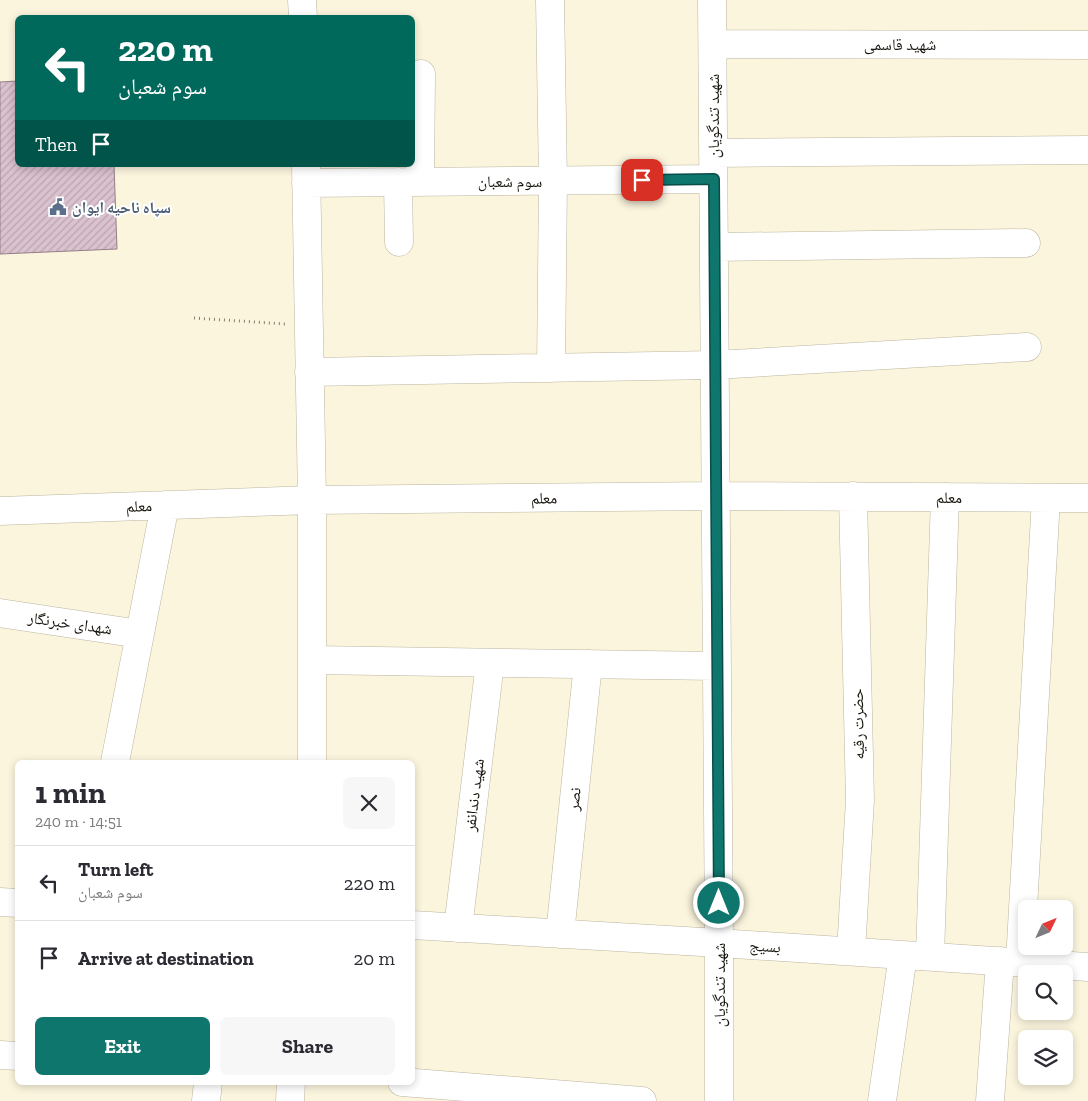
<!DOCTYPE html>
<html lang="en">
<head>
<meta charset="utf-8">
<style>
	:root { --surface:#fff; --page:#f7f7f7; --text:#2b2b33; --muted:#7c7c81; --line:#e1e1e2; --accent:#0f766e }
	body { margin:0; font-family:"Zilla Slab","Noto Naskh Arabic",serif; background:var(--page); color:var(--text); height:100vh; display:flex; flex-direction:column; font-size:19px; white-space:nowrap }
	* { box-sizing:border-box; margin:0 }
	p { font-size:16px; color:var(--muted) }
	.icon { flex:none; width:28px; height:28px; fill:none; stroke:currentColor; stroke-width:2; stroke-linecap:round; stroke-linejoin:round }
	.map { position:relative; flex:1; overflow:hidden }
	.details { position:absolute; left:15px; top:760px; width:400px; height:325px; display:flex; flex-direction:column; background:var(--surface); border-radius:8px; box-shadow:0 2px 8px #0003 }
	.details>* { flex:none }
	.top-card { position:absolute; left:15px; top:15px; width:400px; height:152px; border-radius:8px; box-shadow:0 2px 8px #0003; background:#00695c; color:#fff; overflow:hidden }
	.needle { width:32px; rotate:47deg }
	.fabs { position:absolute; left:1018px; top:900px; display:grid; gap:10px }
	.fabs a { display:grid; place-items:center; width:55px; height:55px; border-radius:8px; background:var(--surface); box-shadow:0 2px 8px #0003; font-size:25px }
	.pin { position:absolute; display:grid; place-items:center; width:42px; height:42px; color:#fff; margin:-21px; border-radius:10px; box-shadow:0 2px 8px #0006 }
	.me { position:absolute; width:55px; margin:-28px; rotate:0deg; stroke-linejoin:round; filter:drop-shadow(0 0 4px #0008) }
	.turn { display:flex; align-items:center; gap:18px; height:105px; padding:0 20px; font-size:22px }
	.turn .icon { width:65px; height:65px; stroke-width:2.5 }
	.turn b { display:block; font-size:35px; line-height:42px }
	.then { display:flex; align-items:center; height:48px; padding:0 20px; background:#0003; gap:10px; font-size:19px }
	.round { display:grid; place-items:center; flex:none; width:52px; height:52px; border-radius:8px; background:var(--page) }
	.head { display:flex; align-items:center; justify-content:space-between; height:85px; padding:0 20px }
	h1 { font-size:30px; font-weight:700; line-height:38px }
	.primary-button { display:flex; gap:10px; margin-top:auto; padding:10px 20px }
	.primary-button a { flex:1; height:58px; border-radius:8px; background:var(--accent); color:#fff; font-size:20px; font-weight:700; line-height:58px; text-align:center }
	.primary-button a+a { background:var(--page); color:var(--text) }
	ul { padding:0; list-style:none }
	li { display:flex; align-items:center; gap:15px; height:75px; padding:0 20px; border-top:1px solid var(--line) }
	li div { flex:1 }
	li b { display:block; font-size:19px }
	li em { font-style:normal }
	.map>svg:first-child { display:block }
	.building { fill:url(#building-hatch); stroke:#947e89 }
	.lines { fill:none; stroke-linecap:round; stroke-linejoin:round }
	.minor-casing { stroke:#bbb59f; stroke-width:29 }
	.path { stroke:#827e6f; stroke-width:3; stroke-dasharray:1 4; stroke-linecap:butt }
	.minor { stroke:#fff; stroke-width:28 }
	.route-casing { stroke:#0a4d48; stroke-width:12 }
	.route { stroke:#0f766e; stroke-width:9 }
	.labels { text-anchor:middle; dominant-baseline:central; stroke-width:4; stroke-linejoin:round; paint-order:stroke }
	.street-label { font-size:16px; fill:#17150d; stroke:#fff }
	.service-label { font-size:16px; font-weight:bold; fill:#4e5e75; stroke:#fff; text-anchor:start }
</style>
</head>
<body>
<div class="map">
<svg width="1088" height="1101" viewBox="0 0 1088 1101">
	<defs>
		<pattern id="building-hatch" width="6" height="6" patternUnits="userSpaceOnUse" patternTransform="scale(1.25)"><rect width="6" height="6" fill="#dac2ce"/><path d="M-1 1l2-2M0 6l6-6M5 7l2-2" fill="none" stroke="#baa6b0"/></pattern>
	</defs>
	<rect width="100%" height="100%" fill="#fbf5de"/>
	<path class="building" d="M18,81V165H114L117,249L0,254V82Z"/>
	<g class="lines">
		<g class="minor-casing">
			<path id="minor" d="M302,0L303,18
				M550,0L553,181L551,368
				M712,0L719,943V1101
				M713,44L1088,45
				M713,153L1088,150
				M306,165L312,500V762
				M398,182L399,242
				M420,182L421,74
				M306,183L713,179
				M714,247L1026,243
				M309,372L715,365L1027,347
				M0,511L312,500L716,496L1088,498
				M0,613L140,634
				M312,660L717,666
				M115,762L165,505
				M0,902L18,903
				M412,925L719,943L1088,967
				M458,928L490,663
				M560,934L588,664
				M851,951L860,800L853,496
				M930,956L945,497
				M1020,962L1046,498
				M0,1055L18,1056
				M402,1082L642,1101
				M206,1101L208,1082
				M290,1101L291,1082
				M882,1101L903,955
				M990,1101L1000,961"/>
		</g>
		<path class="path" d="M194,318L285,324"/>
		<use href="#minor" class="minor"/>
	</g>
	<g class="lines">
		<g class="route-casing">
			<path id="route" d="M642,180L714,179L719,903"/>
		</g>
		<use href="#route" class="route"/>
	</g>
	<defs>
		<g id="civic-bare" transform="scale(1.35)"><path d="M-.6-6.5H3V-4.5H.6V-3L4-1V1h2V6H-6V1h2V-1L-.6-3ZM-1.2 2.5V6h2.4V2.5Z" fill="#5c6f8a" stroke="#fff" stroke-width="2.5" paint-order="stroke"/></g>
	</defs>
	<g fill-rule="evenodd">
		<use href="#civic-bare" x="58" y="207"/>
	</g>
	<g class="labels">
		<g class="street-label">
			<text x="900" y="44">شهید قاسمی</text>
			<text transform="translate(713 116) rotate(-90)">شهید تندگویان</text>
			<text x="510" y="181">سوم شعبان</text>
			<text x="949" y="497">معلم</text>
			<text transform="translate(544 498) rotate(-1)">معلم</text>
			<text transform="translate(139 506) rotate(-2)">معلم</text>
			<text transform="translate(70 623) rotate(8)">شهدای خبرنگار</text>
			<text transform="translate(858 724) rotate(-91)">حضرت رقیه</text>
			<text transform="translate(474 795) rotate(-83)">شهید دندانفر</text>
			<text transform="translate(574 799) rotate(-84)">نصر</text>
			<text transform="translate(765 946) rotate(4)">بسیج</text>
			<text transform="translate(719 985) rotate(-90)">شهید تندگویان</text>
		</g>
		<g class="service-label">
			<text x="72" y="207">سپاه ناحیه ایوان</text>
		</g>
	</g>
</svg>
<div class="fabs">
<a><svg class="needle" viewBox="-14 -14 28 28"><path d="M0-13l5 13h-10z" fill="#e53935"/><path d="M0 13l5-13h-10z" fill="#7c7c81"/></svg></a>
<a><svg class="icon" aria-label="search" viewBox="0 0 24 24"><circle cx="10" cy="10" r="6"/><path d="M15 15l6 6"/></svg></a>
<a><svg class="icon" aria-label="layers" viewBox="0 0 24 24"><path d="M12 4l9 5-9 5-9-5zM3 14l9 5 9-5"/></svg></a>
</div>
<div class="pin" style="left:642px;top:180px;background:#d93025"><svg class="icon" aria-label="arrive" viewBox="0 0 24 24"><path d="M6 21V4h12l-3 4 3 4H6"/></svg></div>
<svg class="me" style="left:719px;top:903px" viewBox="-20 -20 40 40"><circle r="17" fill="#0f766e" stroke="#fff" stroke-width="3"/><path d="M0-11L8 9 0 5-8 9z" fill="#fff"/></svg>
<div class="top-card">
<div class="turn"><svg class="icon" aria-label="left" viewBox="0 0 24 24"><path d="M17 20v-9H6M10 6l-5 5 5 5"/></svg><div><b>220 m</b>سوم شعبان</div></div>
<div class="then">Then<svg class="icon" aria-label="arrive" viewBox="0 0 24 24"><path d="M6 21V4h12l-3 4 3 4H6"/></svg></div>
</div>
<section class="details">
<div class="head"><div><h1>1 min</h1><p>240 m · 14:51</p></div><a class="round"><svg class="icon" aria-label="close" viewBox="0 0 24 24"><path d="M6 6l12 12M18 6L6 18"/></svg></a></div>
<ul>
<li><svg class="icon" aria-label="left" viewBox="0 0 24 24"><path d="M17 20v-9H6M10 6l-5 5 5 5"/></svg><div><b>Turn left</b><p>سوم شعبان</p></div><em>220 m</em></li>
<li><svg class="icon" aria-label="arrive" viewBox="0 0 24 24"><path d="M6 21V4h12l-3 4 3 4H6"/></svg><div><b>Arrive at destination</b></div><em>20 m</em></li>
</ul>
<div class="primary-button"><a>Exit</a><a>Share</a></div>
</section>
</div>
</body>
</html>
